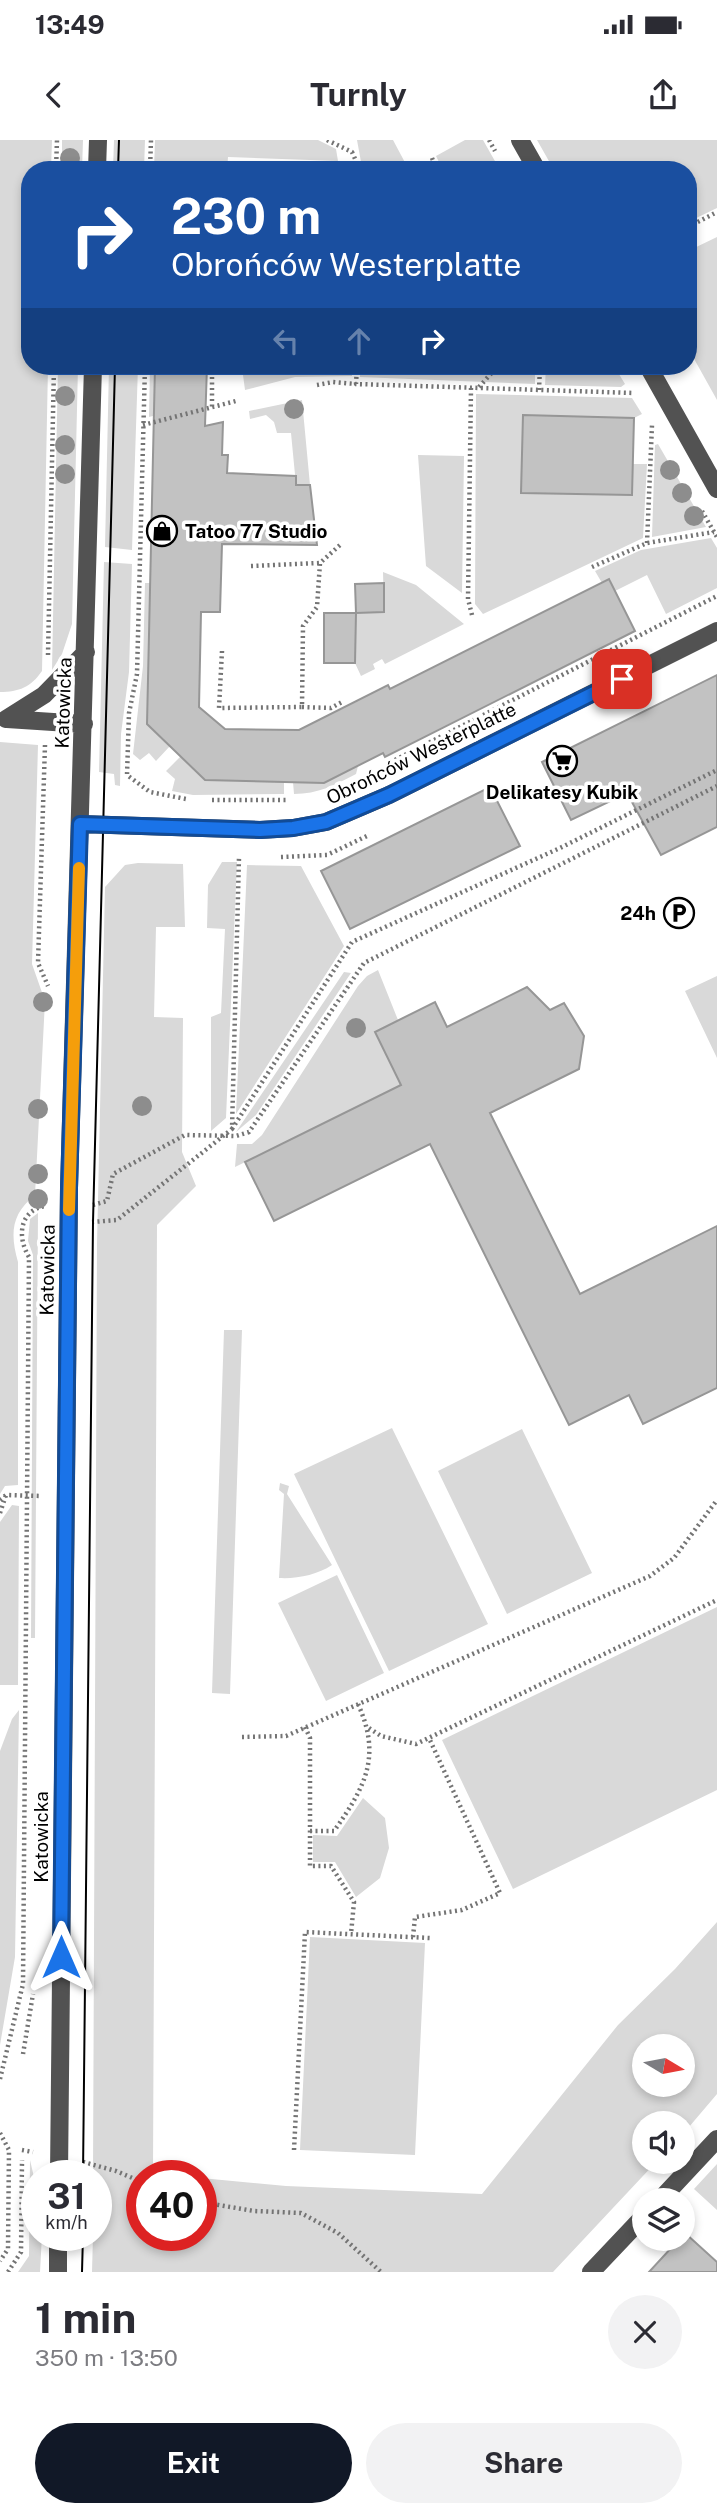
<!DOCTYPE html>
<html lang="en">
<head>
<meta charset="utf-8">
<style>
	:root { --surface:#fff; --page:#f2f2f3; --text:#2b2b33; --muted:#7c7c81; --accent:#111827 }
	body { margin:0; font-family:"Public Sans",sans-serif; background:var(--page); color:var(--text); height:100vh; display:flex; flex-direction:column; font-size:26px; white-space:nowrap }
	* { box-sizing:border-box; margin:0 }
	p { font-size:23px; color:var(--muted) }
	.icon { flex:none; width:38px; height:38px; fill:none; stroke:currentColor; stroke-width:2; stroke-linecap:round; stroke-linejoin:round }
	.map { position:relative; height:2132px; overflow:hidden }
	.drawer { display:flex; flex-direction:column; background:var(--surface); flex:1 }
	.drawer>* { flex:none }
	.banner { position:absolute; left:21px; top:21px; width:676px; height:214px; border-radius:28px; box-shadow:0 4px 10px #0003; background:#1a4fa0; color:#fff; overflow:hidden }
	.needle { width:46px; rotate:100deg }
	.controls { position:absolute; left:632px; top:1894px; display:grid; gap:14px }
	.controls a { display:grid; place-items:center; width:63px; height:63px; border-radius:50%; background:var(--surface); box-shadow:0 4px 10px #0003; font-size:35px }
	.speed { position:absolute; left:21px; top:2020px; display:flex; gap:14px; font-size:35px; font-weight:700; text-align:center }
	.speed>* { display:grid; place-content:center; width:91px; height:91px; border-radius:50%; background:var(--surface); box-shadow:0 4px 10px #0003; line-height:1 }
	.speed small { font-size:18px; font-weight:400 }
	.speed .limit { border:10px solid #d22; background:#fff; color:#111 }
	.pin { position:absolute; display:grid; place-items:center; width:60px; height:60px; color:#fff; margin:-30px; border-radius:14px; box-shadow:0 4px 10px #0006 }
	.me { position:absolute; width:77px; margin:-38px; rotate:0deg; stroke-linejoin:round; filter:drop-shadow(0 0 5px #0008) }
	.turn { display:flex; align-items:center; gap:24px; height:147px; padding:0 35px; font-size:32px }
	.turn .icon { width:91px; height:91px; stroke-width:2.5 }
	.turn b { display:block; font-size:49px; line-height:60px }
	.lanes { display:flex; align-items:center; height:66px; padding:0 35px; background:#0003; justify-content:center; gap:35px; direction:ltr }
	.lanes .off { opacity:.35 }
	.round { display:grid; place-items:center; flex:none; width:74px; height:74px; border-radius:37px; background:var(--page) }
	.overview { display:flex; align-items:center; justify-content:space-between; height:119px; padding:0 35px }
	h1 { font-size:42px; font-weight:700; line-height:52px }
	.cta { display:flex; gap:14px; margin-top:auto; padding:14px 35px }
	.cta a { flex:1; height:80px; border-radius:42px; background:var(--accent); color:#fff; font-size:28px; font-weight:700; line-height:80px; text-align:center }
	.cta a+a { background:var(--page); color:var(--text) }
	.status { display:flex; justify-content:space-between; align-items:center; height:49px; padding:0 35px; background:var(--surface); direction:ltr }
	.status svg { height:19px; fill:currentColor }
	header { display:flex; justify-content:space-between; align-items:center; height:91px; padding:0 35px; background:var(--surface); font-size:32px; font-weight:700 }
	.map>svg:first-child { display:block }
	.green { fill:#d9d9d9; fill-rule:evenodd }
	.building { fill:#c2c2c2; stroke:#969696; stroke-width:2 }
	.lines { fill:none; stroke-linecap:round; stroke-linejoin:round }
	.path { stroke:#747474; stroke-width:4.5; stroke-dasharray:2 3.5; stroke-linecap:butt }
	.minor { stroke:#525252; stroke-width:18 }
	.tram { stroke:#000; stroke-width:2 }
	.tree { fill:#8d8d8d }
	.route-casing { stroke:#114b97; stroke-width:18 }
	.route { stroke:#1a73e8; stroke-width:12 }
	.slow { stroke:#f59e0b; stroke-width:12 }
	.labels { text-anchor:middle; dominant-baseline:central; stroke-width:7; stroke-linejoin:round; paint-order:stroke }
	.poi-label { font-size:19px; font-weight:bold; fill:#000; stroke:#fff; text-anchor:start }
	.street-label { font-size:19px; fill:#000; stroke:#fff }
</style>
</head>
<body>
<div class="status"><b>13:49</b><svg viewBox="0 0 49 12"><path d="M0 12V9h3v3zM5 12V6h3v6zM10 12V3h3v9zM15 12V0h3v12zM26 1h20v11H26zM47 4h2v5h-2z"/></svg></div>
<header><svg class="icon" aria-label="back" viewBox="0 0 24 24"><path d="M15 5l-7 7 7 7"/></svg>Turnly<svg class="icon" aria-label="share" viewBox="0 0 24 24"><path d="M12 15V3M7 8l5-5 5 5M5 13v7h14v-7"/></svg></header>
<div class="map">
<svg width="717" height="2132" viewBox="0 0 717 2132">
	<rect width="100%" height="100%" fill="#fff"/>
	<path class="green" d="M0,0H52L51,30H30V226H48L42,531C31,547 19,552 0,552Z
		M62,0H83L82,30H62Z
		M114,0H145L144,30H113Z
		M155,0H318L336,9L338,21L228,17L227,30H154Z
		M357,0H393L409,30H369L361,22Z
		M465,0H483L500,30H443L436,16Z
		M537,0H717V68L688,82V30H554Z
		M717,97V260L688,208V111Z
		M58,226H78L72,484L62,514L52,530Z
		M109,226H138L132,410L105,407Z
		M150,226H155L154,261L206,262L149,277Z
		M263,226H352V236L295,237L245,250L243,235L261,234Z
		M360,226H535V244L360,237Z
		M546,226H614L625,244L621,247L545,245Z
		M476,254L632,258L642,274L634,278L523,275L522,353L632,355L633,324H647L643,398L483,474L475,464Z
		M302,260L310,345H296L291,293H277L274,282L266,275L250,279L249,271Z
		M658,304L706,387L652,397L655,305Z
		M418,315L464,316L462,453L426,426Z
		M711,398L717,408V448L666,474L647,435L615,451L610,439L602,443L595,431L641,410Z
		M104,422L132,424L129,532L121,594L120,646L115,645L114,634L99,632Z
		M383,432L416,445L464,484L385,524L382,519L373,524L375,529L361,536L355,523L356,473L384,472Z
		M145,443H150L147,584L170,606L156,621L149,613L140,620L133,614L143,526Z
		M0,602L38,605L32,824L45,861L35,1055C11,1074 10,1094 18,1122V1345L5,1346L0,1354Z
		M181,616L205,640L284,642V654L193,655L172,651L175,639L166,631Z
		M358,626L356,634C335,645 318,654 294,654L293,642L324,643Z
		M222,722H237L226,978L211,991V877L221,873L225,789L207,788L208,745Z
		M138,723L183,724L185,787H156L154,877L183,878L182,1012L196,1046L157,1085L153,2034L166,2035H142V2095H201V2038L286,2046L482,2054L618,1885L675,1829L717,1782V1954L683,1994L682,1983H644V2021H657L553,2132H92L93,2095H96V2035H93L97,1104L105,747L125,725ZM644,1906H682V1944H644Z
		M247,725L301,726L344,806L236,974Z
		M378,830L398,880L375,892L401,945L235,1027L237,1004H252L262,995L358,846L367,836Z
		M344,832L351,833L256,975L236,992Z
		M717,836V918L685,851Z
		M38,1073L35,1498H31L33,1115L28,1101L30,1079Z
		M224,1190H242L230,1554L212,1553Z
		M392,1288L488,1484L389,1531L294,1334Z
		M522,1289L592,1433L507,1474L438,1331Z
		M280,1343L289,1346L287,1354L332,1425C317,1435 297,1439 279,1438L284,1354L279,1350Z
		M12,1365L19,1366L18,1545H0V1382Z
		M337,1435L384,1533L326,1561L278,1463Z
		M717,1467V1650L513,1749L442,1600Z
		M19,1570L15,1817L0,1905V1611L12,1579Z
		M363,1658L385,1678L389,1708L380,1738L356,1757L335,1722H313V1695L337,1696Z
		M310,1797L425,1803L415,2015L300,2010Z
		M30,2020L37,2050V2095H42L40,2132H18L29,2116Z
		M717,2024V2070L694,2049Z"/>
	<path class="building" d="M155,226H207L205,286L223,282L222,315H228L227,333L296,336V345H310L317,405L222,404L220,472H201L199,567L225,589L299,590L388,545L390,549L609,439L635,491L385,617L383,613L324,643L205,640L147,584Z
		M523,275L634,278L632,355L521,353Z
		M384,443V472L356,473L355,444Z
		M324,473H356L355,523H324Z
		M717,535V687L661,715L627,653L571,680L542,622Z
		M490,647L520,706L350,789L321,731Z
		M527,847L550,870L564,863L584,896L579,929L490,973L580,1154L717,1086V1248L643,1284L629,1255L569,1285L430,1004L274,1081L245,1022L401,945L375,892L435,862L447,887Z
		M685,2093L717,2122V2132H649Z"/>
	<g class="lines">
		<path class="path" d="M327,0L352,12L360,30
			M489,0L495,11
			M432,18L437,30
			M56,30L57,0
			M150,30L151,0
			M688,87L717,72
			M145,226L137,534L129,573L127,635L150,652L186,659
			M212,226V267
			M357,226L356,244L634,253
			M317,245L333,242L356,244
			M479,247L498,226
			M471,248L468,459L472,475
			M539,250L540,226
			M143,285L236,261
			M702,371L717,397
			M647,403L652,285
			M251,426L320,423
			M592,427L647,403L714,392
			M222,511L219,568L302,567L303,486L317,467L320,423L340,405
			M48,515L54,226
			M302,567L331,568L342,562
			M45,605L38,823L48,846
			M395,620L717,456
			M212,660H287
			M281,717L327,715L369,695
			M232,989L352,802L560,708L717,630
			M93,1065L107,1061L113,1034L185,995L236,996L249,992L364,823L717,646
			M92,1082L117,1080L232,989L239,717
			M0,1360L6,1355L42,1356
			M0,1373L6,1355
			M305,1587L310,1598V1726H331L354,1762L351,1794
			M369,1588L381,1596L416,1604L717,1460
			M242,1597L286,1596L650,1436L674,1418L717,1360
			M310,1691H334C365,1647 382,1617 358,1564
			M413,1797L415,1777L462,1770L500,1753L429,1598
			M23,1914L33,1854
			M0,1939L23,1844L29,1117C17,1097 19,1071 45,1066
			M0,1993L9,2010L8,2109L0,2121
			M22,2010L33,2012
			M294,2010L305,1792L430,1798
			M83,2022L116,2031L142,2042
			M201,2062L254,2071L301,2073L338,2093L381,2132
			M8,2132L21,2112L22,2020"/>
		<path class="minor" d="M520,0L537,30
			M97,30L98,0
			M648,226L717,349
			M6,579L44,555L86,512
			M7,579L84,584
			M81,684L260,690L293,688L326,682L389,655L717,491
			M59,2035L69,1048L93,226
			M660,2060L717,1999
			M58,2132V2095
			M591,2132L644,2076"/>
		<path class="tram" d="M118,30L119,0
			M83,2035L93,1082L115,226
			M82,2132L83,2095"/>
	</g>
	<g class="tree">
		<circle cx="70" cy="18" r="10"/>
		<circle cx="65" cy="256" r="10"/>
		<circle cx="294" cy="269" r="10"/>
		<circle cx="65" cy="305" r="10"/>
		<circle cx="670" cy="330" r="10"/>
		<circle cx="65" cy="334" r="10"/>
		<circle cx="682" cy="353" r="10"/>
		<circle cx="694" cy="376" r="10"/>
		<circle cx="43" cy="862" r="10"/>
		<circle cx="356" cy="888" r="10"/>
		<circle cx="142" cy="966" r="10"/>
		<circle cx="38" cy="969" r="10"/>
		<circle cx="38" cy="1034" r="10"/>
		<circle cx="38" cy="1059" r="10"/>
	</g>
	<g class="lines">
		<g class="route-casing">
			<path id="route" d="M61,1817L69,1048L80,684L260,690L293,688L326,682L389,655L622,539"/>
		</g>
		<use href="#route" class="route"/>
		<path class="slow" d="M69,1070L79,728"/>
	</g>
	<defs>
		<g id="shop-ring" transform="scale(1.575)"><circle r="9.5" fill="#fff" stroke="#000" stroke-width="1.5"/><path d="M-5-2.5h2.3a2.7 3.5 0 0 1 5.4 0H5L5.5 6h-11ZM-1.5-2.5h3a1.5 2.3 0 0 0-3 0Z" fill="#000"/></g>
		<g id="supermarket-ring" transform="scale(1.575)"><circle r="9.5" fill="#fff" stroke="#000" stroke-width="1.5"/><path d="M-6-5.5h2.5l.6 2H6L4.5 2H-2.5L-4.4-4H-6ZM-1.5 3.2a1.3 1.3 0 1 0 .1 0ZM3 3.2a1.3 1.3 0 1 0 .1 0Z" fill="#000"/></g>
		<g id="parking-ring" transform="scale(1.575)"><circle r="9.5" fill="#fff" stroke="#000" stroke-width="1.5"/><path d="M-3.5-5.5H1a3.5 3.5 0 0 1 0 7H-1V5.5H-3.5ZM-1-3.4V-.6H.8a1.4 1.4 0 0 0 0-2.8Z" fill="#000"/></g>
	</defs>
	<g fill-rule="evenodd">
		<use href="#shop-ring" x="162" y="391"/>
		<use href="#supermarket-ring" x="562" y="621"/>
		<use href="#parking-ring" x="679" y="773"/>
	</g>
	<g class="labels">
		<g class="poi-label">
			<text x="185" y="391">Tatoo 77 Studio</text>
			<text x="562" y="652" text-anchor="middle">Delikatesy Kubik</text>
			<text x="656" y="773" text-anchor="end">24h</text>
		</g>
		<g class="street-label">
			<text transform="translate(63 563) rotate(-88)">Katowicka</text>
			<text transform="translate(421 613) rotate(-26)">Obrońców Westerplatte</text>
			<text transform="translate(47 1130) rotate(-89)">Katowicka</text>
			<text transform="translate(41 1697) rotate(-90)">Katowicka</text>
		</g>
	</g>
</svg>
<div class="controls">
<a><svg class="needle" viewBox="-14 -14 28 28"><path d="M0-13l5 13h-10z" fill="#e53935"/><path d="M0 13l5-13h-10z" fill="#7c7c81"/></svg></a>
<a><svg class="icon" aria-label="sound" viewBox="0 0 24 24"><path d="M4 9h4l5-4v14l-5-4H4zM17 9q2 3 0 6"/></svg></a>
<a><svg class="icon" aria-label="layers" viewBox="0 0 24 24"><path d="M12 4l9 5-9 5-9-5zM3 14l9 5 9-5"/></svg></a>
</div>
<div class="speed"><div>31<small>km/h</small></div><div class="limit">40</div></div>
<div class="pin" style="left:622px;top:539px;background:#d93025"><svg class="icon" aria-label="arrive" viewBox="0 0 24 24"><path d="M6 21V4h12l-3 4 3 4H6"/></svg></div>
<svg class="me" style="left:61px;top:1817px" viewBox="-20 -20 40 40"><path d="M0-17L14 15 0 8-14 15z" fill="#1a73e8" stroke="#fff" stroke-width="4"/></svg>
<div class="banner">
<div class="turn"><svg class="icon" aria-label="right" viewBox="0 0 24 24"><path d="M7 20v-9h11M14 6l5 5-5 5"/></svg><div><b>230 m</b>Obrońców Westerplatte</div></div>
<div class="lanes"><svg class="icon off" aria-label="left" viewBox="0 0 24 24"><path d="M17 20v-9H6M10 6l-5 5 5 5"/></svg><svg class="icon off" aria-label="ahead" viewBox="0 0 24 24"><path d="M12 20V5M6 11l6-6 6 6"/></svg><svg class="icon" aria-label="right" viewBox="0 0 24 24"><path d="M7 20v-9h11M14 6l5 5-5 5"/></svg></div>
</div>
</div>
<section class="drawer">
<div class="overview"><div><h1>1 min</h1><p>350 m · 13:50</p></div><a class="round"><svg class="icon" aria-label="close" viewBox="0 0 24 24"><path d="M6 6l12 12M18 6L6 18"/></svg></a></div>
<div class="cta"><a>Exit</a><a>Share</a></div>
</section>
</body>
</html>
